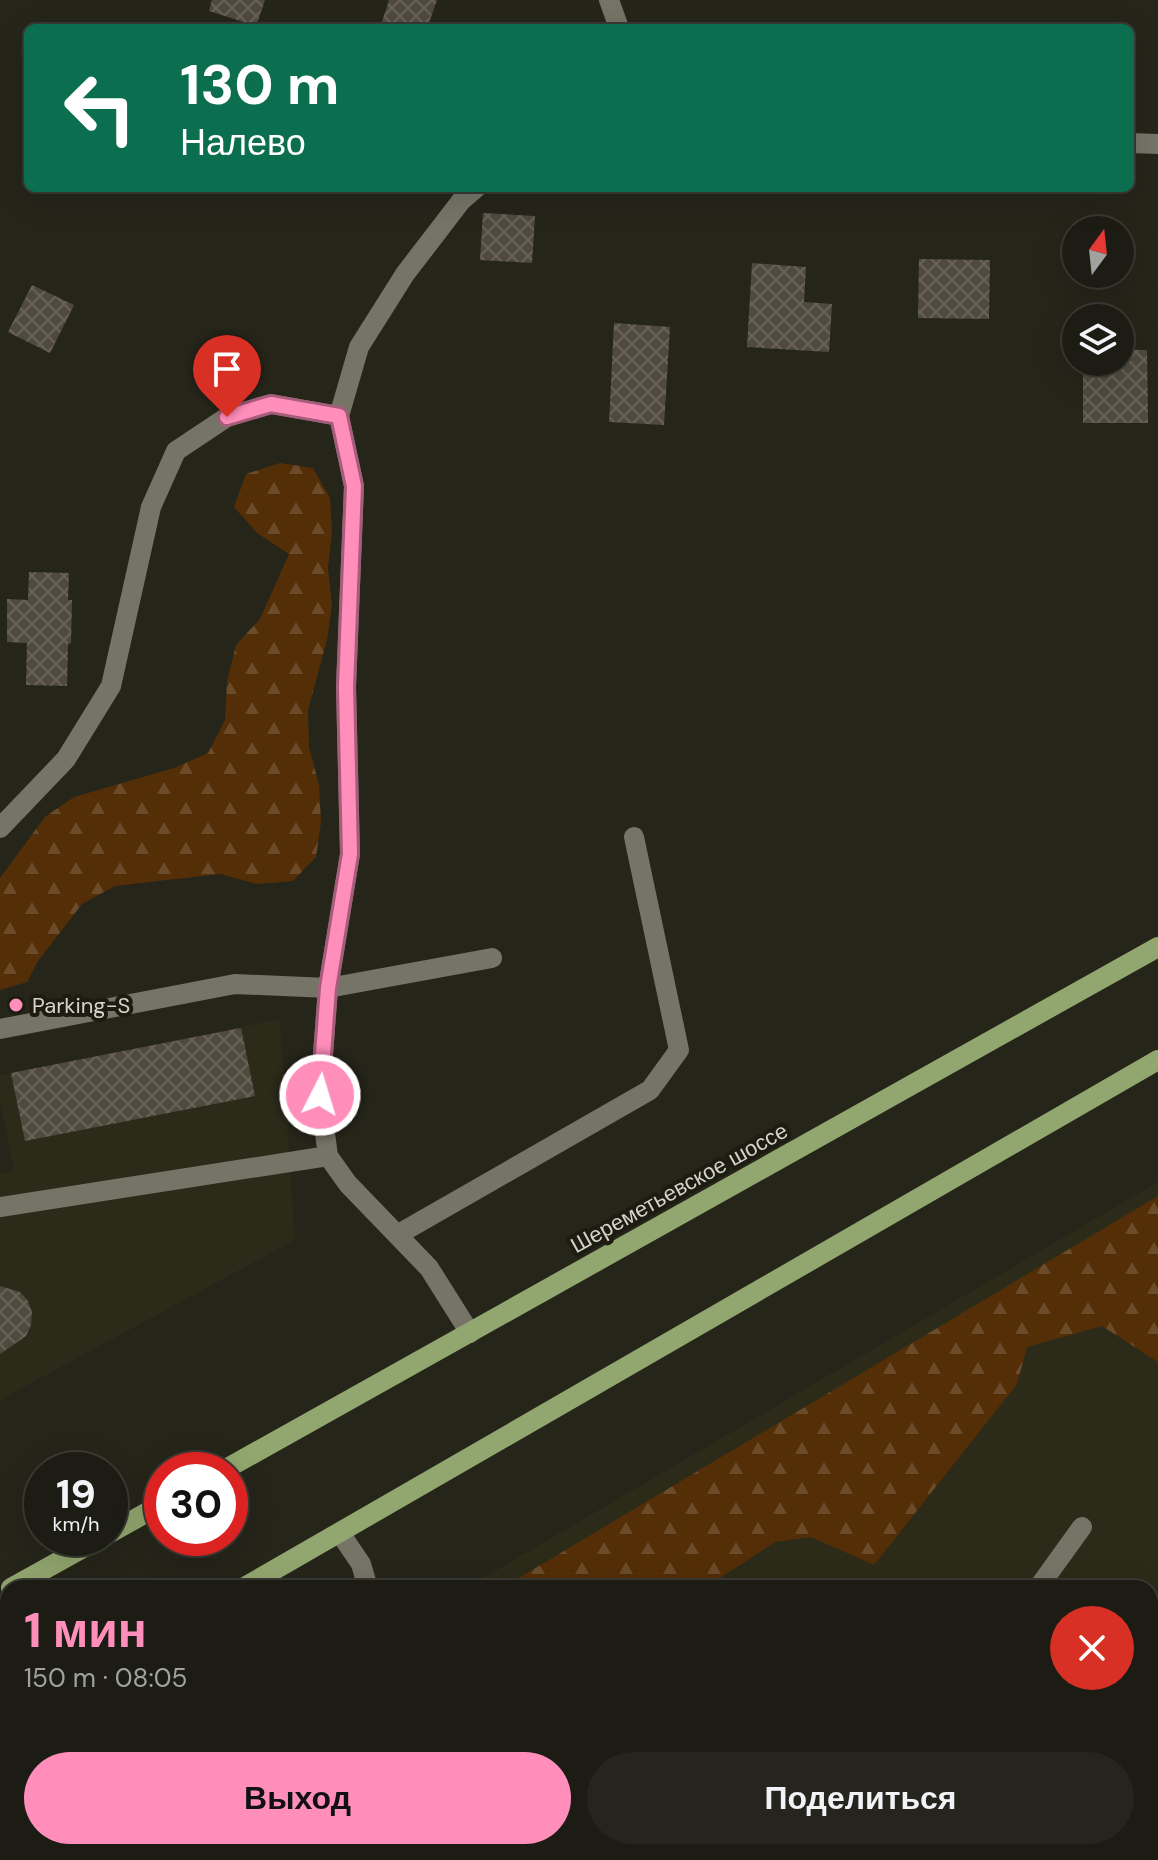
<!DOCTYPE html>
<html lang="ru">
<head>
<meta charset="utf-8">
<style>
	:root { --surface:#1c1c14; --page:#25251d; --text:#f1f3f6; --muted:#a0a1a0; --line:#3a3a34; --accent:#ff8ebb }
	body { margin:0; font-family:"DM Sans",sans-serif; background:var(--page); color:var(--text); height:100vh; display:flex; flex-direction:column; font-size:30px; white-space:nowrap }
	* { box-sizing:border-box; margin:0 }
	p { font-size:26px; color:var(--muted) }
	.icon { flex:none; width:44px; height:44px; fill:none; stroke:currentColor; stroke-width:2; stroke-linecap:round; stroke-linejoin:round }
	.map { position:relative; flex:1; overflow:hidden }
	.details { position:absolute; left:0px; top:1580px; width:1158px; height:280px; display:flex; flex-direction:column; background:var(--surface); border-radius:24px 24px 0 0; box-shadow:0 8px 32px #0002,0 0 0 2px var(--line) }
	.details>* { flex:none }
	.guide { position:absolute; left:24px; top:24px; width:1110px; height:168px; border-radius:12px; box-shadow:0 8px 32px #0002,0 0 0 2px var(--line); background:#0b6e4f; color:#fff; overflow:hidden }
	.needle { width:52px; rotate:15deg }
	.buttons { position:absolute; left:1062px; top:216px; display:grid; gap:16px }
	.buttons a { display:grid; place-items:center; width:72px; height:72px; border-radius:50%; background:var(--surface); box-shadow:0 8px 32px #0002,0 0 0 2px var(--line); font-size:40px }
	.speed { position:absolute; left:24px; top:1452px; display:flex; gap:16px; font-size:40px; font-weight:700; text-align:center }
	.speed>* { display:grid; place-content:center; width:104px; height:104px; border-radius:50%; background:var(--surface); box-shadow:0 8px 32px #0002,0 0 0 2px var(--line); line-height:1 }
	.speed small { font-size:20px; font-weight:400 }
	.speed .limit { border:12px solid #d22; background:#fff; color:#111 }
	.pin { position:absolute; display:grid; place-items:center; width:68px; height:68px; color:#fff; margin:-82px -34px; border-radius:50% 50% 50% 0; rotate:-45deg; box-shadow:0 0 8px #0007 }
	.pin .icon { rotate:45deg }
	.me { position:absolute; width:88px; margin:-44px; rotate:5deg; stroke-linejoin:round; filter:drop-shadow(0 0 6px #0008) }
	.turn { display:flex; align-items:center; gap:28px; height:168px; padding:0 24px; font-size:36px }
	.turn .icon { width:104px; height:104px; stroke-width:2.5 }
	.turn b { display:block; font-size:56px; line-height:68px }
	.round { display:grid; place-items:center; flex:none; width:84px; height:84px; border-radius:42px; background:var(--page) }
	.head { display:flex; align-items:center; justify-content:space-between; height:136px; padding:0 24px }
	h1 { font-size:48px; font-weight:800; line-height:60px; color:var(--accent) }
	.action { display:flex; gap:16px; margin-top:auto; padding:16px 24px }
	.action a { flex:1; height:92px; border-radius:48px; background:var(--accent); color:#111; font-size:32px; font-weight:800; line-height:92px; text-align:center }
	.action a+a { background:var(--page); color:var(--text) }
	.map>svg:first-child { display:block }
	.built { fill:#2c2b19 }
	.forest { fill:url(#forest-firs) }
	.building { fill:url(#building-cross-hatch) }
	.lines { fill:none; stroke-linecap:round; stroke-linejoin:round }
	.minor { stroke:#757467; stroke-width:20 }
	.major { stroke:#92a66f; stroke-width:20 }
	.route-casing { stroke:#a65c7a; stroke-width:20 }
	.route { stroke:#ff8ebb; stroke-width:14 }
	.poi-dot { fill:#ff8ebb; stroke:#1c1c11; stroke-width:3 }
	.labels { text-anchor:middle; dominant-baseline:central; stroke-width:8; stroke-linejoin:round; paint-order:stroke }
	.poi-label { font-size:22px; fill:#d4d4cd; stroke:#1c1c11; text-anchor:start }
	.street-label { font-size:22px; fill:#d4d4cd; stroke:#1c1c11 }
</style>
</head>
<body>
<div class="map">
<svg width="1158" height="1860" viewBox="0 0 1158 1860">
	<defs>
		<pattern id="forest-firs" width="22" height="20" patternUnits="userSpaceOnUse" patternTransform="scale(2)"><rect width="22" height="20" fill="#532e07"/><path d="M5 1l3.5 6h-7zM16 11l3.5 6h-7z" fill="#6b4b2a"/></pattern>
		<pattern id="building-cross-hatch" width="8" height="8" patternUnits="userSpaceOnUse" patternTransform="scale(2)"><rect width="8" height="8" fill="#504a3e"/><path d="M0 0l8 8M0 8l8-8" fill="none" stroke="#686359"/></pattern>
	</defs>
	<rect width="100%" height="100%" fill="#26251a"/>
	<path class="built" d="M280,1019L295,1240L0,1400V1174L14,1171L0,1101V1075Z
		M1158,1182V1860H72L75,1852H1150V1588H466Z"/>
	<path class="forest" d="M280,463L313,468L330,498L332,533L328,568L332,605L327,640L308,710L309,747L319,785L321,822L316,857L293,881L257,884L220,874L115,886L82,904L38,961L27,982L0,990V878L45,817L74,797L174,768L208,753L225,720L227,682L236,645L260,619L289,554L257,533L234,507L246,474Z
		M1158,1196V1362L1102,1326L1027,1347L1017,1384L874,1565L811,1537L775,1542L717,1580L715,1588H502Z
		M524,1852H828L842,1860H523Z"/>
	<path class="building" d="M212,0H265L256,26L209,11Z
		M389,0H437L427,28H380Z
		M483,213L535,216L532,263L480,260Z
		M919,259L990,260L989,319L918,318Z
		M752,263L806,267L804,302L832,304L829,352L747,347Z
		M32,285L74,305L50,353L8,332Z
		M614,323L670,327L664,425L609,422Z
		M1120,350H1147L1148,423H1083V362H1120Z
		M29,572L69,573L68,600H72L71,643L68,644L67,686L26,685L27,643L7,642V599L28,600Z
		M241,1028L255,1096L25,1141L11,1073Z
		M0,1286L20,1292L28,1301L32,1312L31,1325L26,1336L0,1354Z
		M227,1852H372L378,1860H233Z"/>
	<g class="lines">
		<path class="minor" d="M609,0L619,28
			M1130,143L1158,144
			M339,416L359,347L405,274L461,201L476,188
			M0,828L66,759L111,686L151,507L176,451L227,417L271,404L339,416L354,486L346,687L350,854L328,988L320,1095L328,1156L348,1184L429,1268L470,1333
			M0,1029L235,984L328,988L492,958
			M0,1207L328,1156
			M397,1235L650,1090L679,1050L634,837
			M340,1533L361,1564L368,1588
			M1038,1588L1082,1527
			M1150,1822L1158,1828
			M0,1836L8,1833
			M108,1852L114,1860
			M411,1860L417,1852"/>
		<path class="major" d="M224,1470L1158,947
			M110,1533L162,1504
			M11,1588L101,1538
			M243,1588L1158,1060
			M0,1725L8,1721"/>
	</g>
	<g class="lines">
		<g class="route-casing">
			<path id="route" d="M227,417L271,404L339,416L354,486L346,687L350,854L328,988L320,1095"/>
		</g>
		<use href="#route" class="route"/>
	</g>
	<circle class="poi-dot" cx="16" cy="1005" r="8"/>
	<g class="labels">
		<g class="poi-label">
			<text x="32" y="1005">Parking-S</text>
		</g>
		<g class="street-label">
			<text transform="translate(679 1188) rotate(-29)">Шереметьевское шоссе</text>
		</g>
	</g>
</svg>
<div class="buttons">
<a><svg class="needle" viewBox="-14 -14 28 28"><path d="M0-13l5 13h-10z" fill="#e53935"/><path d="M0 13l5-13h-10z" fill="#a0a1a0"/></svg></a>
<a><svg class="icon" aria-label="layers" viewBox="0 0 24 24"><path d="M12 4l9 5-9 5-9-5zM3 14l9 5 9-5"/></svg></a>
</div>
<div class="speed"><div>19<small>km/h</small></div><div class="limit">30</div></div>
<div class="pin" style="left:227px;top:417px;background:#d93025"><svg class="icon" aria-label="arrive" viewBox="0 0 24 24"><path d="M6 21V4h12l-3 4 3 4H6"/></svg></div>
<svg class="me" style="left:320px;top:1095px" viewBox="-20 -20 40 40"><circle r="17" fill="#ff8ebb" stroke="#fff" stroke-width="3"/><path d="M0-11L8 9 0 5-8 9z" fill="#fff"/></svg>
<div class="guide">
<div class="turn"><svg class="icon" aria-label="left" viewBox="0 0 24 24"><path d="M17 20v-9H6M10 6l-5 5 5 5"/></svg><div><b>130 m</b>Налево</div></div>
</div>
<section class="details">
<div class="head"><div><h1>1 мин</h1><p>150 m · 08:05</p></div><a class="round" style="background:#d93025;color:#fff"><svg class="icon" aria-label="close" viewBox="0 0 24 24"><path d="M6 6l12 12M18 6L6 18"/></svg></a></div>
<div class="action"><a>Выход</a><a>Поделиться</a></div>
</section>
</div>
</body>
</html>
